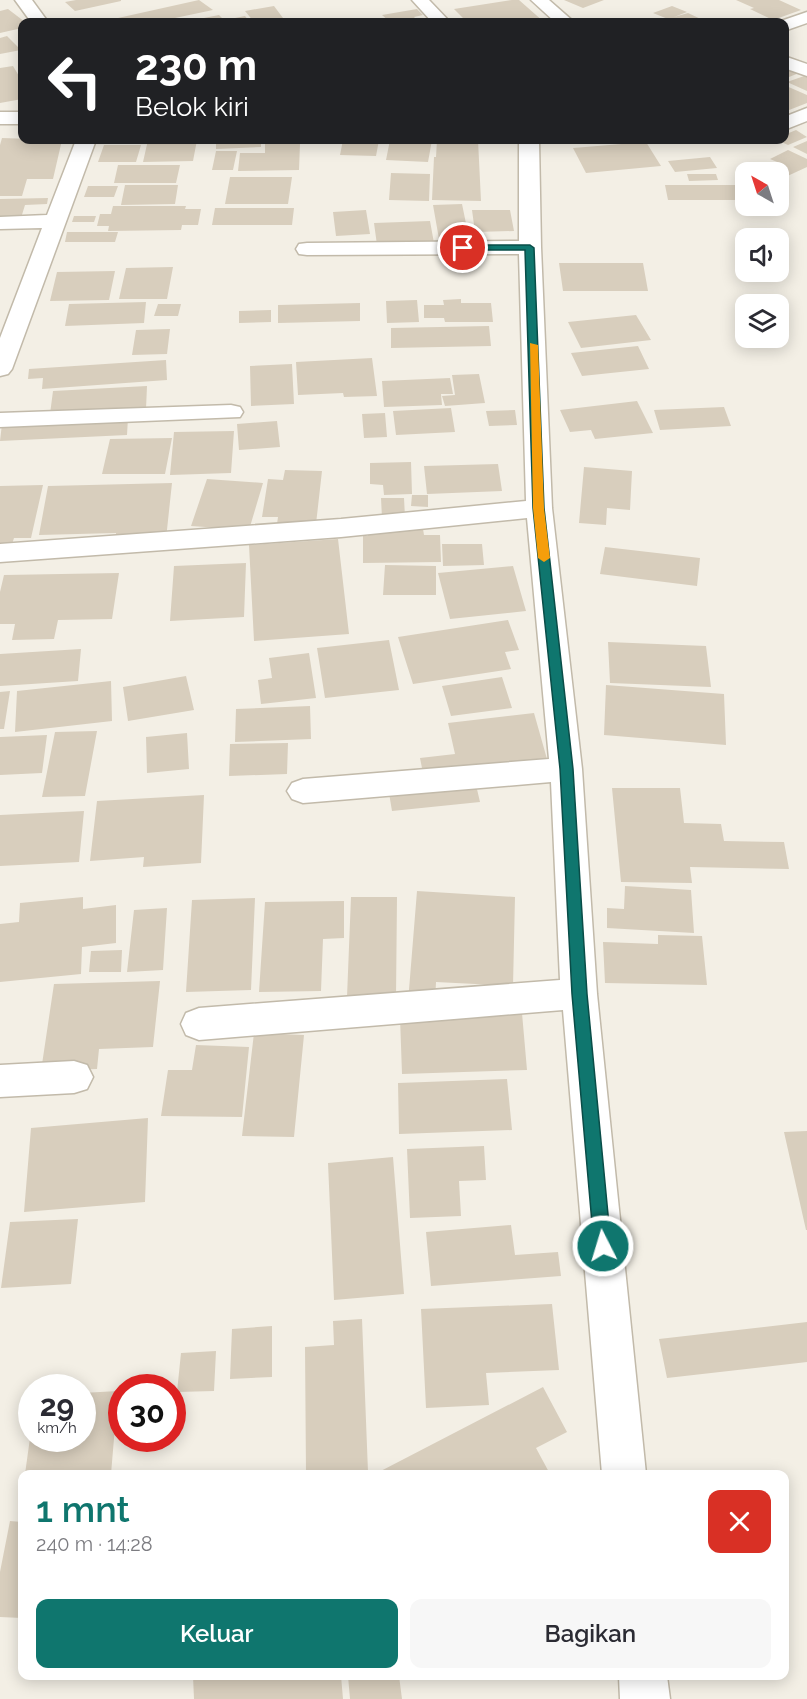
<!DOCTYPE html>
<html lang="id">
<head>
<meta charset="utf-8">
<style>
	:root { --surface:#fff; --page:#f7f7f7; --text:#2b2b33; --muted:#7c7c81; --accent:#0f766e }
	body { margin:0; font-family:Raleway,sans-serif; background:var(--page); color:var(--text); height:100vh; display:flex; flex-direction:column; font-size:22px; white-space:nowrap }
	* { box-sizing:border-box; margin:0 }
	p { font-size:20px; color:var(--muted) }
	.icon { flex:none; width:33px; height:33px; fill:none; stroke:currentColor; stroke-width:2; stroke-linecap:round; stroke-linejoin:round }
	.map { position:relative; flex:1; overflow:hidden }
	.side { position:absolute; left:18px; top:1470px; width:771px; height:210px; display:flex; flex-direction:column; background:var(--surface); border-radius:12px; box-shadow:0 3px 15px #0003 }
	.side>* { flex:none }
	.banner { position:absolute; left:18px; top:18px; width:771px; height:126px; border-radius:12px; box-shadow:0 3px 15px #0003; background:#202124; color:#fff; overflow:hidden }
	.needle { width:39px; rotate:321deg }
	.controls { position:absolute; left:735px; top:162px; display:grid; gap:12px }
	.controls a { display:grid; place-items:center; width:54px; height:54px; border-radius:12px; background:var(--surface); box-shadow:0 3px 15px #0003; font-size:30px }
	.speed { position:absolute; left:18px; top:1374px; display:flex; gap:12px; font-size:30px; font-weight:700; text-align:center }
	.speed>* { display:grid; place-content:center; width:78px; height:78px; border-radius:50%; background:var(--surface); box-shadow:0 3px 15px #0003; line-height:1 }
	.speed small { font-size:15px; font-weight:400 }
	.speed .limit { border:9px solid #d22; background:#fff; color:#111 }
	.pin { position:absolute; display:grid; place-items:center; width:51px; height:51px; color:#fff; margin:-26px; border:3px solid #fff; border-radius:50%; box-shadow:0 2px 6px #0007 }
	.me { position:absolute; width:66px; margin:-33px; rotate:355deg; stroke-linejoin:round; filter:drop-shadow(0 0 4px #0008) }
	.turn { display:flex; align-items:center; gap:21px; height:126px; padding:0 18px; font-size:27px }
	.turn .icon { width:78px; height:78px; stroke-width:2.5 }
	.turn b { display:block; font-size:42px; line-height:51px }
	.round { display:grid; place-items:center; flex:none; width:63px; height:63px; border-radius:12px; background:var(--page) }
	.overview { display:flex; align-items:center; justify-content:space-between; height:102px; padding:0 18px }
	h1 { font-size:36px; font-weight:600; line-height:45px; color:var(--accent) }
	.cta { display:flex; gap:12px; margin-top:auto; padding:12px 18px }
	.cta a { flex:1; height:69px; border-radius:12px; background:var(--accent); color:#fff; font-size:24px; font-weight:600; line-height:69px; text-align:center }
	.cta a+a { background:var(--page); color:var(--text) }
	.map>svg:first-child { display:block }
	.building { fill:#d8cebd }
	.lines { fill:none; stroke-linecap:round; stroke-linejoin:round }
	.minor-casing { stroke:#c2baaa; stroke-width:3 }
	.minor { fill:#fff; fill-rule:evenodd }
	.route { fill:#0f766e; stroke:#0a4d48; stroke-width:1.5 }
	.slow { fill:#f59e0b }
</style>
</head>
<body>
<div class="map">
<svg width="807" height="1699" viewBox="0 0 807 1699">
	<rect width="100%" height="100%" fill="#f3efe5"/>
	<path class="building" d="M76,0H121V1L75,11L65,2Z
		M199,0L213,10L156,22H100Z
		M512,0H519L544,22H467L454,9Z
		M564,0H604L583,8Z
		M736,0H779L801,10L773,20L750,9L754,8Z
		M274,6L286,22H254L245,11Z
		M672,6L687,12L674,17L688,13L707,22H669L665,20L668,19L653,13Z
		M8,9L25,22H22V28L0,33V11Z
		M417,9L423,15L414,17L419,22H390L382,15Z
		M219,15L224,20L202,22L199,19Z
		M245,16L250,22H227L225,20Z
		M7,36L21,50L0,54V38Z
		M13,66L22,81V99L0,103V68Z
		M784,67L799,73L784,79Z
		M807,75V91L787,82Z
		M784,85L807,95V103L784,112Z
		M796,130L807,137L788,145L777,140H784V135Z
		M2,138L62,140L53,179H27L22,196H0V145Z
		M102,140H138L137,142H101Z
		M148,140H197L193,161L143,162Z
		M216,140H261V147L216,149Z
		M343,140H379L376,156L340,155Z
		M390,140H432L428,162L386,160Z
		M437,140H478L481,201L432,200L434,157H436Z
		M807,141V154L793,147Z
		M646,142L661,166L586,173L573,148Z
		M265,144H300L299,170L238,171L240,153H265Z
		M104,145H141L136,162H98Z
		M788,150L807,159V167L781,179L778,178V172H763L782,164L770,159Z
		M216,151H237L233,170H212Z
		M710,157L717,168L675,172L668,161Z
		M118,165H180L176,183H114Z
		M391,173L430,174L429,201L389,200Z
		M687,174H716L718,180L689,181Z
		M230,177H292L288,204H225Z
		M125,185H178L175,204L121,205Z
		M665,185H746V200H668Z
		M88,186H118L114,197H84Z
		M48,198L47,204L25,205L21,218H0V199Z
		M462,204L469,238L439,239L433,205Z
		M113,206H186L185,209H201L198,225H182L181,230L108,231L109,226H97L100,214H111Z
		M215,208H294L292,225H212Z
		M366,210L370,234L336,236L333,212Z
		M472,210H510L514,231L475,232Z
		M74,216H96L94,222H72Z
		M430,221L434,243L377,245L374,223Z
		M67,232H118L115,242H65Z
		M559,263H643L648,291H563Z
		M173,267L167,299H119L126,268Z
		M115,271L109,300L50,301L57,272Z
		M461,299V303H491L493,322H445L444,318H424V305H444L443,300Z
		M417,300L419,322L387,323L386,301Z
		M146,302L144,323L65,326L69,304Z
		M360,303V321L278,323V305Z
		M158,304H181L178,316H154Z
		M271,310V322L239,323V311Z
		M636,315L651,340L581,348L568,322Z
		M489,326L491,346L391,348V328Z
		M170,329L167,354L132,355L136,330Z
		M638,346L649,369L582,376L571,353Z
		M372,358L377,396L344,397L343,393L298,395L296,362Z
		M166,360L167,380L42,389L43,378L28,379L29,369Z
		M292,364L294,404L251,406L250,366Z
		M479,374L485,403L445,406L442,396L455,395L452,375Z
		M450,378L453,394H441L442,405L384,407L382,381Z
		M147,386L146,409L50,414L53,391Z
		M637,401L653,433L595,439L591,430L570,432L560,410Z
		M724,407L731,426L660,430L654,410Z
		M451,408L455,432L396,435L393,411Z
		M515,410L517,425L489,426L486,411Z
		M385,413L387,437L364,438L362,414Z
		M128,418L127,435L0,441L2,424Z
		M277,421L280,447L239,450L237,424Z
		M234,431L231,473L170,475L174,432Z
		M172,438L165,474H102L110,439Z
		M411,462L412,494L384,495L383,485L370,484V463Z
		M498,464L502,491L427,494L424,466Z
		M584,467L632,471L630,510L607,508L606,525L579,523Z
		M285,470L322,471L316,524H277L278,517H262L268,479L283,480Z
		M207,479L263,483L249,530L191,526Z
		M172,483L166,539L116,540V533L39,535L48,486Z
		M43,485L31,538H14L12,544L0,545V486Z
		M412,495H428V507L411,506Z
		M381,498H404L405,517L382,518Z
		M423,529L424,535H440L441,562L363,563V536H368V530Z
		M338,539L349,634L254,641L249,545Z
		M442,544H482L484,565L443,566Z
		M605,547L700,558L697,586L600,574Z
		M246,563L244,617L170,621L174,566Z
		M385,565L436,566V595H383Z
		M513,566L526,611L450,619L438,573Z
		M119,573L112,619L58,620L54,639L12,640L15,624H0V592L4,575Z
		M508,620L519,650L505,652L511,669L413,684L398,637Z
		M389,640L399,690L325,698L317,648Z
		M608,642L706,646L711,687L610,683Z
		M81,649L78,681L0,686V654Z
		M309,653L316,698L261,704L258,680L272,678L269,658Z
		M186,676L194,710L128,721L123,687Z
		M502,677L512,708L451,716L442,686Z
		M111,681L112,721L15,732L17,691Z
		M606,685L724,694L726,745L604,735Z
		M10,691L4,729H0V692Z
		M310,706L311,739L235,742L236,709Z
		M534,713L547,759L423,773L420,758L455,754L448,723Z
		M97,731L85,796L42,797L55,732Z
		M187,733L189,769L147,773L146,737Z
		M47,735L42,773L0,775V737Z
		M288,743L287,774L229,776L230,744Z
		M476,785L480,802L392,811L389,793Z
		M612,788H680L684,823L721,824L724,841L784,842L789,869L690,867L692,883L621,882Z
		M204,795L201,863L143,867L144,857L90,861L97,801Z
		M84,811L79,862L0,866V815Z
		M625,886L691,890L694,933L607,928V908L624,909Z
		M417,891L515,897L513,986L436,982L435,1003L408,1002Z
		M83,897V909L116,905V943L82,947L81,974L0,982V924L19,922L20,903Z
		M351,897H397L396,997H347Z
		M255,898L251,990L186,992L192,900Z
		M344,901V938L323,939L321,991L259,992L265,902Z
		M167,908L163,970L127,972L134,910Z
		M658,935L702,936L707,985L605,983L603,942L658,944Z
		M122,950L121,972H89L91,951Z
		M160,981L153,1047L99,1049L97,1069L41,1071L54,984Z
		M522,1013L527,1070L402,1074L400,1017Z
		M254,1033L304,1035L294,1137L242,1136Z
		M196,1045L249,1047L242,1117L161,1116L168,1070H192Z
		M507,1079L512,1130L399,1134L398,1083Z
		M148,1118L145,1202L24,1212L31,1128Z
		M807,1131V1230H806L784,1132Z
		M484,1146L486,1180L459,1181L461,1216L410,1218L407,1149Z
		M393,1157L404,1294L334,1300L328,1163Z
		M78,1219L71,1284L1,1288L10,1222Z
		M511,1225L515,1255L558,1252L561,1276L431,1286L426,1232Z
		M552,1304L559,1370L486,1373L489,1405L426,1408L421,1309Z
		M362,1319L368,1472L306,1474L305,1347L334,1345L333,1321Z
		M807,1322V1362L667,1378L659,1339Z
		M272,1326V1377L230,1379L232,1329Z
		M216,1351L214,1391L177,1392L181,1353Z
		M543,1387L567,1432L536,1448L550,1474H375Z
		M118,1391L111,1474H25L30,1438H82V1393Z
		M10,1521L22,1522V1618L0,1617V1572Z
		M193,1676H341L343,1699H194Z
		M348,1676H399L402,1699H350Z"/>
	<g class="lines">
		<g class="minor-casing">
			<path id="minor" d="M15,0H32L48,22H31Z
				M412,0H429L450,22H432Z
				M531,0H549L574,22H555Z
				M807,12V23L784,31V22H778Z
				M784,56L807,64V76L784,68Z
				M807,108V121L784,130V117Z
				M0,112H22V124H0Z
				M76,140H96L12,369L8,374L0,376V338L42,228L0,229V217L47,215Z
				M519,140H539L541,247L552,508L582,769L597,994L646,1474H602L563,1010L199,1040L186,1035L181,1024L186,1013L199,1008L560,980L551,782L303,803L292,799L287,791L292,783L303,779L549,759L527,518L341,537L0,562V544L341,519L526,501L519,254L307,255L299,254L296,249L299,244L307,243L519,241Z
				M231,405L240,407L243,412L240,417L0,427V413Z
				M74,1061L87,1065L93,1077L87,1089L74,1093L0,1097V1065Z
				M619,1676H667L670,1699H620Z"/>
		</g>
		<use href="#minor" class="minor"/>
	</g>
	<path class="route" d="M530,245L534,248L544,508L573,769L587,994L611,1246L609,1251L603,1254L597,1251L594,1246L572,994L560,769L533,508L525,250H463L459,248L463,245Z"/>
	<path class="slow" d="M530,343L538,345L544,508L550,558L544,562L538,558L533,508Z"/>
</svg>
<div class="controls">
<a><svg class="needle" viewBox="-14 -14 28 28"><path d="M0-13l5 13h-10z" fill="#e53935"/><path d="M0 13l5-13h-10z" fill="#7c7c81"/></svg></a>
<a><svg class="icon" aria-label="sound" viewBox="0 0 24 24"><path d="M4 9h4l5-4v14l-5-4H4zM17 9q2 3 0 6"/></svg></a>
<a><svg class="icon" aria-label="layers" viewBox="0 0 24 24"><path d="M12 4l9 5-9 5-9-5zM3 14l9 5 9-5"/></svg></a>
</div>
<div class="speed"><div>29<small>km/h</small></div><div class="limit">30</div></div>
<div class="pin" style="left:463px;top:248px;background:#d93025"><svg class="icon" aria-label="arrive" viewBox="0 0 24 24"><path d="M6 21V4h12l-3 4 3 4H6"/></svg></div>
<svg class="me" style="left:603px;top:1246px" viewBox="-20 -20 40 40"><circle r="17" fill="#0f766e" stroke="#fff" stroke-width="3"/><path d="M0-11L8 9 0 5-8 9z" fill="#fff"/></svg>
<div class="banner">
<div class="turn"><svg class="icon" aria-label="left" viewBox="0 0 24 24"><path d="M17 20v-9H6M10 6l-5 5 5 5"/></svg><div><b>230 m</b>Belok kiri</div></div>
</div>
<section class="side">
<div class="overview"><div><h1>1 mnt</h1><p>240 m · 14:28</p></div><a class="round" style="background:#d93025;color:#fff"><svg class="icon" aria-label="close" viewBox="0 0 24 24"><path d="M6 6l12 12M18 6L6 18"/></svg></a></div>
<div class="cta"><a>Keluar</a><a>Bagikan</a></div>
</section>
</div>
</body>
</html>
